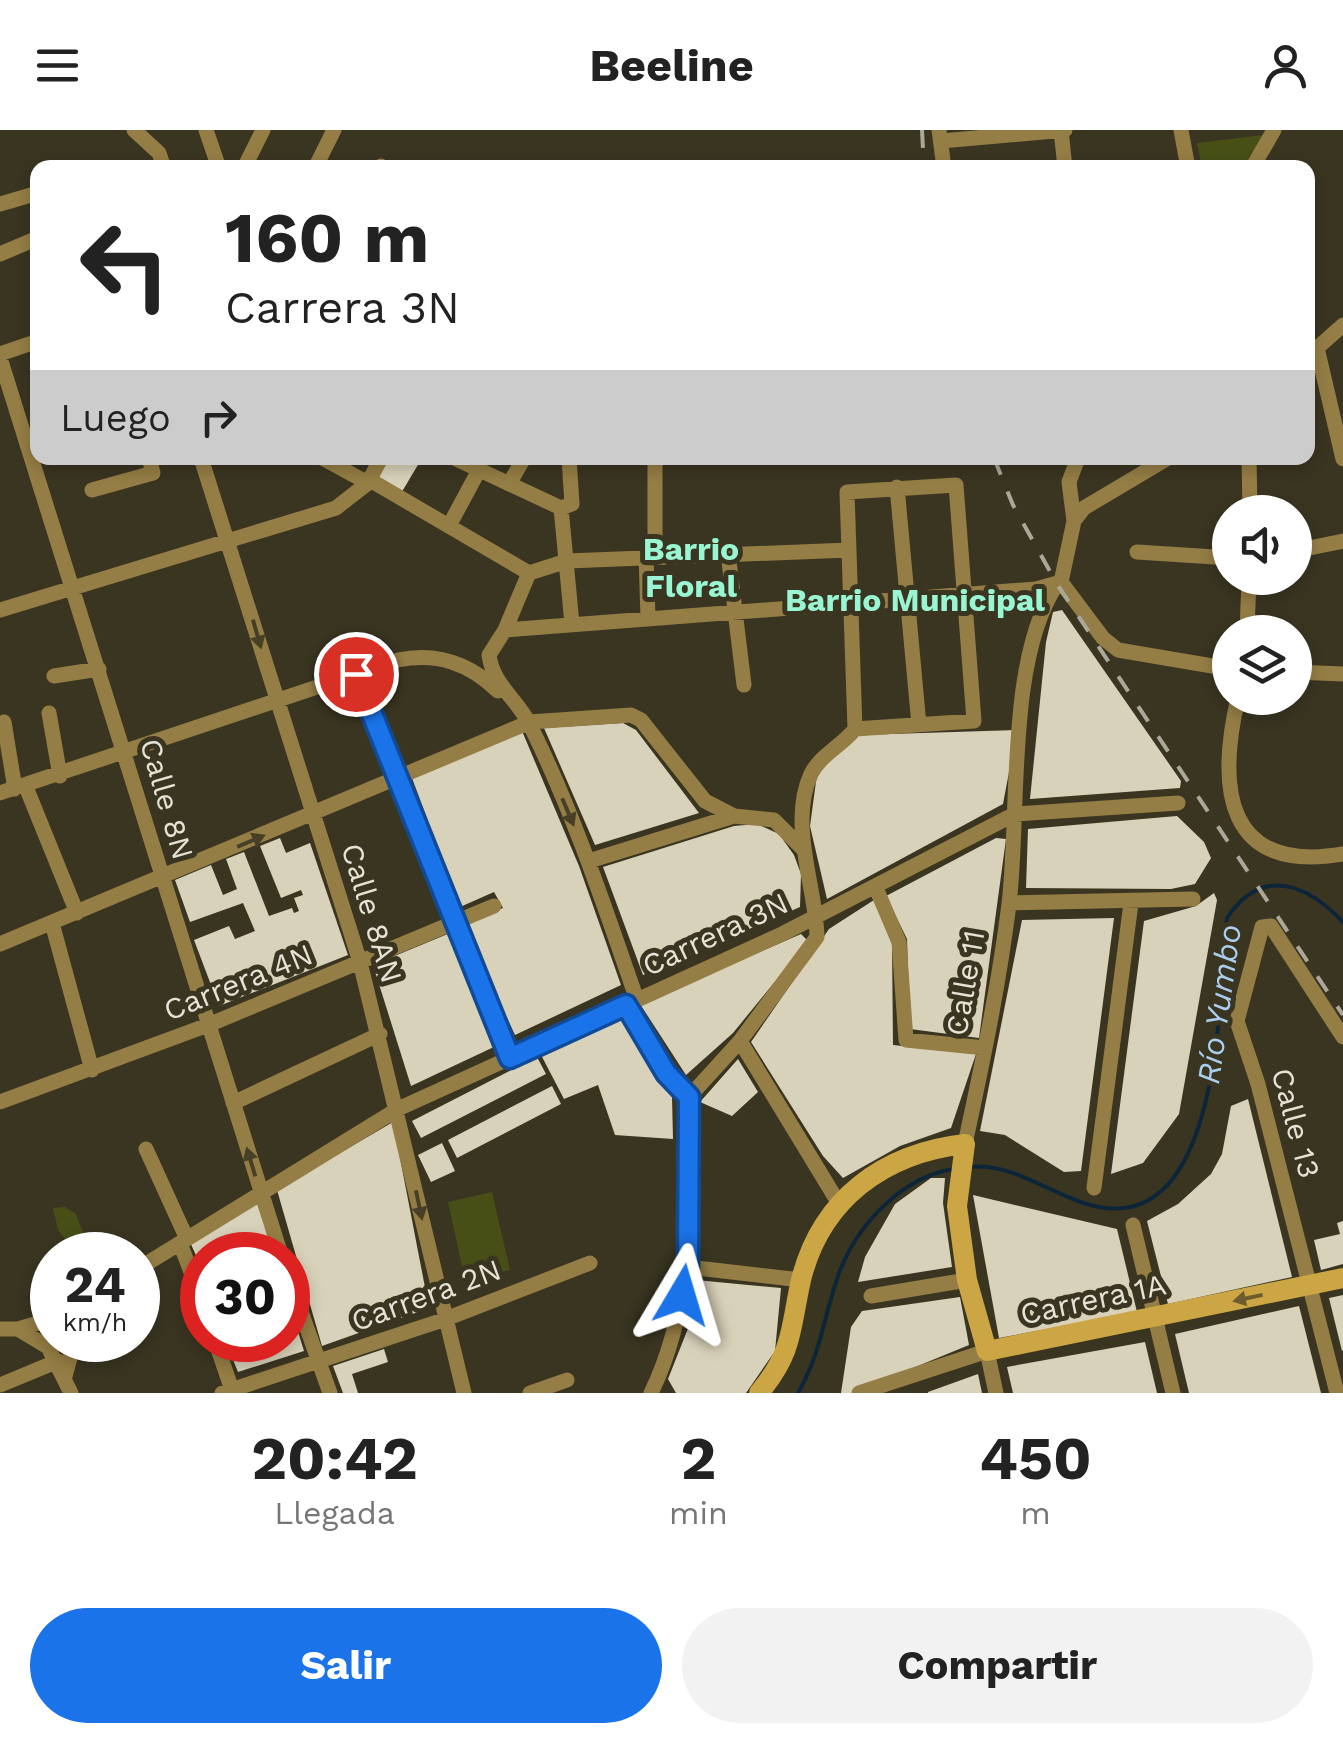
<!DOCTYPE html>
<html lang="es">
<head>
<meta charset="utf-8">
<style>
	:root { --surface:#fff; --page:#f2f2f2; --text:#222; --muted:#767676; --accent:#1a73e8 }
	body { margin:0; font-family:"Work Sans",sans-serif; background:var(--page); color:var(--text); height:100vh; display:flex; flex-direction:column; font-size:38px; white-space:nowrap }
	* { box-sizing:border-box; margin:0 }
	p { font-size:32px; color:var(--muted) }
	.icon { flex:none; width:55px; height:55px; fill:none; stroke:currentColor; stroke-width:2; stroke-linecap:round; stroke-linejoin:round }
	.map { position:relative; height:1263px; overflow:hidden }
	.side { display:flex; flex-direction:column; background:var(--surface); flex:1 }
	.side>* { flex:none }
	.hud { position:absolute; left:30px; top:30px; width:1285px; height:305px; border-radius:20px; box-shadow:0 5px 15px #0003; background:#fff; color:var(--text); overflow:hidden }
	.buttons { position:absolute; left:1212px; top:365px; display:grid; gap:20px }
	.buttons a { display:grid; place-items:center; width:100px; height:100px; border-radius:50%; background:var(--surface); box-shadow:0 5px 15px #0003; font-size:50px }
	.speed { position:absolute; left:30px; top:1102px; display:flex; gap:20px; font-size:50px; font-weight:700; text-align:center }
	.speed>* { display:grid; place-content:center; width:130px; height:130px; border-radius:50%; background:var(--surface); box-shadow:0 5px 15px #0003; line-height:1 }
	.speed small { font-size:25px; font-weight:400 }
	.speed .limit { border:15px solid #d22; background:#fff; color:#111 }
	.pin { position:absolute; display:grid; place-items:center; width:85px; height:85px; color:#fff; margin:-42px; border:5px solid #fff; border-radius:50%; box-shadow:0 2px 10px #0007 }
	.me { position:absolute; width:110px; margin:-55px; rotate:7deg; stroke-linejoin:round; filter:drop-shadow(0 0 8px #0008) }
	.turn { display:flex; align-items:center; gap:35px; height:210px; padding:0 30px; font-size:45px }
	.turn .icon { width:130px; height:130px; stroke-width:2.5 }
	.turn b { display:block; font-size:70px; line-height:85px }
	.then { display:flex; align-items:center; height:95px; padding:0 30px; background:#0003; gap:20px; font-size:38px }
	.eta { display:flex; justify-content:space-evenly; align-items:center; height:170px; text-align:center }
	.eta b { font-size:60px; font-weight:700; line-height:70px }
	.primary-button { display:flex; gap:20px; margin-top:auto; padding:20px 30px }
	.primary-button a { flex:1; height:115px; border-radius:60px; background:var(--accent); color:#fff; font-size:40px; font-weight:700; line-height:115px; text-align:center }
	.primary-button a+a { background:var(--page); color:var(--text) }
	header { display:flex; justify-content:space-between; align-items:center; height:130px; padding:0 30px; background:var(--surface); font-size:45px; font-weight:700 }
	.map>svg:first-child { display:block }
	.green { fill:#474f17 }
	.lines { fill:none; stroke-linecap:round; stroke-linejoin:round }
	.stream { stroke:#0d2539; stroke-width:4 }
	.building { fill:#d9d2ba }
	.street { stroke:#957e45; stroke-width:15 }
	.secondary { stroke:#cca645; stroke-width:20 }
	.rail { stroke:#aba799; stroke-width:4; stroke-dasharray:18 18; stroke-linecap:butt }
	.oneway { fill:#484026 }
	.oneway2 { fill:#6d5d2e }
	.route-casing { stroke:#114b97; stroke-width:25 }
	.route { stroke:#1a73e8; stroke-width:18 }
	.labels { text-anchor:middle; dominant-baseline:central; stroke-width:10; stroke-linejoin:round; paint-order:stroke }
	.street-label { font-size:30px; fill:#e5e2d6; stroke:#3a3521 }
	.neighbourhood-label { font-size:32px; font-weight:bold; fill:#9af5d2; stroke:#3a3521 }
	.water-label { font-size:32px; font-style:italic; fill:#a9ceee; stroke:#3a3521 }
</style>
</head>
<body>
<header><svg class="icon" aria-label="menu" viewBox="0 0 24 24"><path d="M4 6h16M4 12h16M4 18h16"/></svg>Beeline<svg class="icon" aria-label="person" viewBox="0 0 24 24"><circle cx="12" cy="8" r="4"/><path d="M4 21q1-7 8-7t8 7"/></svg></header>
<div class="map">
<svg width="1343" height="1263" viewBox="0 0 1343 1263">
	<rect width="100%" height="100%" fill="#3a3521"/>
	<path class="green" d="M1263,5L1243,37H1202L1197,13Z
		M492,1062L510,1140L465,1150L448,1072Z
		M65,1077L76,1084L88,1116L74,1121L58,1100L53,1078Z"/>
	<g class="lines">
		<path class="stream" d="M969,1037C1013,1031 1056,1069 1099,1077C1222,1100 1219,864 1227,788C1261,737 1305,752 1343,792
			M798,1263C823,1219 824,1182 841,1138C860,1092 904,1046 954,1039"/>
	</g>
	<path class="building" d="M384,328H422L400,365L374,349Z
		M1062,480L1181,651L1180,658L1030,669L1046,512L1053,482Z
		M623,593L636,600L699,683L595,715L544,598Z
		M1017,600L1003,674L827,769L810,696L817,644L829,631L859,605Z
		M522,601L579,736L621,855L515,905L464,795L503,778L494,762L460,777L440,722L430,725L418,695L428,691L412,648Z
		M1177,686L1204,712L1211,728L1195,754L1171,759L1026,758L1028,699Z
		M757,694L779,704L794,725L801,744L800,777L643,845L603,737L734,696Z
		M280,708L286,723L310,713L348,825L219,876L194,810L229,796L235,809L255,801L243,773L190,792L175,750L211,735L223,765L237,759L226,729L244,722L269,786L292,778L294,783L299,781L294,768L303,765L301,760L281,768L260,716Z
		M996,708L1006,709L979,908L910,899L907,809L886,766Z
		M1214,763L1217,770L1179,984L1143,1033L1111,1044L1144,791L1196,776Z
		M874,770L892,814L893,915L976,924L951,998L900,1016L843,1048L823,1026L751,912L829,799Z
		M1114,788L1081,1041L1064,1042L1005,1005L980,1001L1022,790Z
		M450,803L496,916L411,956L373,835Z
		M801,804L808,811L733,903L686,945L640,874Z
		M621,885L672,967L673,1009L615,1005L598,955L564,969L539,921Z
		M537,927L546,944L421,1008L412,991Z
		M738,929L758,962L732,986L700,972Z
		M552,956L561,974L457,1028L448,1010Z
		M1248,969L1292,1147L1168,1174L1147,1091L1178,1074L1211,1044L1222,1024L1231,976Z
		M393,992L429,1178L322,1216L277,1060Z
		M442,1013L455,1041L431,1052L418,1025Z
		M931,1048H945L943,1073L952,1137L858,1152L865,1127L895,1074Z
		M973,1065L1117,1099L1137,1182L999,1208Z
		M257,1073L275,1125H202V1139L190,1112Z
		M1343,1091V1134L1321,1140L1314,1110L1340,1104L1337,1093Z
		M696,1150L781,1158L775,1221L746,1263H676L668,1249L689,1196Z
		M1343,1165V1220L1342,1221L1329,1168Z
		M960,1167L969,1215L852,1263H841L851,1197L862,1181Z
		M288,1169L304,1221L238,1242L225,1210H288Z
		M1299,1176L1321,1263H1189L1175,1204Z
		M1145,1212L1157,1263H1013L1007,1237Z
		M384,1219L388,1232L352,1244L358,1263H343L333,1236Z
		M978,1244L982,1263H928V1262Z"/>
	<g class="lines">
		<path class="street" d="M134,0L159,23L164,38
			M206,0L219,38
			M939,0L944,38
			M1061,0L1065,38
			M1181,0L1188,38
			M941,11L1065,0
			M244,38L263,0
			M315,38L334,0
			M381,38V36
			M1252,38L1274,0
			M0,74L38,63
			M0,124L38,108
			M1317,218L1343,329
			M0,224L38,211
			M1308,226L1343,195
			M0,228L281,1125
			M201,328L360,832L464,1263
			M322,328L368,353
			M454,328L561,378
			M655,328V425
			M1249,328L1250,382
			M370,350L529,443
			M509,354L524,328
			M897,357L919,595
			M92,360L153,343L149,328
			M561,378L572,494
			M561,378L572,374L569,328
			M1074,391L1069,352L1078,328
			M450,394L479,340
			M1295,421L1343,411
			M1137,422L1230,428
			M728,423L744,555
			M646,425L648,488
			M529,443L567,431L849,420
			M1061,452L1103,508L1118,520L1230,539
			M1061,452L1074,391L1084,378L1168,328
			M0,480L336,378L368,353L381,328
			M505,500L529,443
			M1247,502L1249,448
			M1295,542L1343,544
			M356,544L510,928
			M54,546L99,539
			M1238,568C1217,658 1225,744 1343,724
			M49,583L60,646
			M4,592L15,659
			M26,657L77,783
			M0,663L398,530C437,522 469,533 498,561
			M589,731L734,686
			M876,758L899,812L906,910L985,918
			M1009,773L1193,769
			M52,793L92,940
			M0,814L530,592L631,585L641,590L705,671L734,686L774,690L802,718
			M637,870C605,778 574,684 531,597C519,570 493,556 489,525L505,500L1036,459L1061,452
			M626,875L665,943L689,967C690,1067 696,1171 651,1263
			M740,911L838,1072
			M689,967L740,911L817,807C816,756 788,694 811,644C820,625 843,615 855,599L847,362L956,355L974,591L855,599
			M0,972L208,895L494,776
			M233,973L380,904
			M965,1014C982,935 999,855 1009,774C1020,683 1006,530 1057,454
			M146,1019L187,1109
			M1094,1058L1131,773
			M1133,1095L1173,1263
			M180,1113L202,1171
			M688,1137L801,1150
			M138,1139L398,979L782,804L1015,684L1178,673
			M288,1145L330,1263
			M871,1166L967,1150
			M0,1199H18L52,1189
			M18,1199L48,1217L71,1263
			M215,1210L233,1263
			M65,1246L75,1210
			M0,1255L58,1231
			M222,1263L443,1190L590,1133
			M530,1263L567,1250
			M859,1263L987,1221L996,1263
			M1337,1263L1258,954L1237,891L1262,797L1271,796L1343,907"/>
		<path class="secondary" d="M759,1263C794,1221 790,1199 801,1150C821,1069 884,1023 965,1014L957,1076L967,1150L987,1221L1343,1148"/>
		<path class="rail" d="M922,0L924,38
			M994,328L1013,375L1057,454L1343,885"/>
	</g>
	<defs><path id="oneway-solid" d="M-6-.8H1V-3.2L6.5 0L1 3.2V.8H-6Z" transform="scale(2.5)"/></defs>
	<g class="oneway">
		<use href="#oneway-solid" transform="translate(257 504) rotate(74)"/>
		<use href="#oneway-solid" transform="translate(568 682) rotate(67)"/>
		<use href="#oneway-solid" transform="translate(251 711) rotate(-23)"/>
		<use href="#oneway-solid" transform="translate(251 1032) rotate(-107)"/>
		<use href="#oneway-solid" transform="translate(419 1075) rotate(78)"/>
	</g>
	<use class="oneway2" href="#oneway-solid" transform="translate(1248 1168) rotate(168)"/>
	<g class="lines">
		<g class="route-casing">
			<path id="route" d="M356,544L510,928L626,875L666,943L689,967L688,1136L682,1165"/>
		</g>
		<use href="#route" class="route"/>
	</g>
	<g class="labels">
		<g class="street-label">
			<text transform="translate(167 669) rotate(74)">Calle 8N</text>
			<text transform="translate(372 783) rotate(73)">Calle 8AN</text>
			<text transform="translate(715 804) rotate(-25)">Carrera 3N</text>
			<text transform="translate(238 852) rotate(-22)">Carrera 4N</text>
			<text transform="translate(965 853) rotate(-80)">Calle 11</text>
			<text transform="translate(1296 993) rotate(75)">Calle 13</text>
			<text transform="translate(426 1165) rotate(-20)">Carrera 2N</text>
			<text transform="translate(1093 1169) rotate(-12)">Carrera 1A</text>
		</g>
		<g class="neighbourhood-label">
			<text x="691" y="419">Barrio<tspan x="691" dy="37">Floral</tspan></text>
			<text x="915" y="470">Barrio Municipal</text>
		</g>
		<g class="water-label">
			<text transform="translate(1219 874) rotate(-82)">Río Yumbo</text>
		</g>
	</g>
</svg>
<div class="buttons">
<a><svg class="icon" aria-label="sound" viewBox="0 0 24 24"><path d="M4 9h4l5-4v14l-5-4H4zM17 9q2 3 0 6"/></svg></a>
<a><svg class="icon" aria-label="layers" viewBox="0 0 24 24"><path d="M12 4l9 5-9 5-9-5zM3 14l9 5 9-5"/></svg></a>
</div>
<div class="speed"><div>24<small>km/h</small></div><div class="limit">30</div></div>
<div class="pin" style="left:356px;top:544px;background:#d93025"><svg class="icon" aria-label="arrive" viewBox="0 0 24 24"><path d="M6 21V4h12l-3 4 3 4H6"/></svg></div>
<svg class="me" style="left:682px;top:1165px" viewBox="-20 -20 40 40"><path d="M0-17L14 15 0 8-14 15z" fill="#1a73e8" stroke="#fff" stroke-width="4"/></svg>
<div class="hud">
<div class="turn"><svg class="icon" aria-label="left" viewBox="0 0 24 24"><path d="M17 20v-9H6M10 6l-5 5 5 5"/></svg><div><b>160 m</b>Carrera 3N</div></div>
<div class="then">Luego<svg class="icon" aria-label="right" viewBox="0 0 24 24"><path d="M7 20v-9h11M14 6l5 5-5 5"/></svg></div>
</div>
</div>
<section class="side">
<div class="eta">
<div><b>20:42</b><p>Llegada</p></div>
<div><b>2</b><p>min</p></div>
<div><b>450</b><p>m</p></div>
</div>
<div class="primary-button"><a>Salir</a><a>Compartir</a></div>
</section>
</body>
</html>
